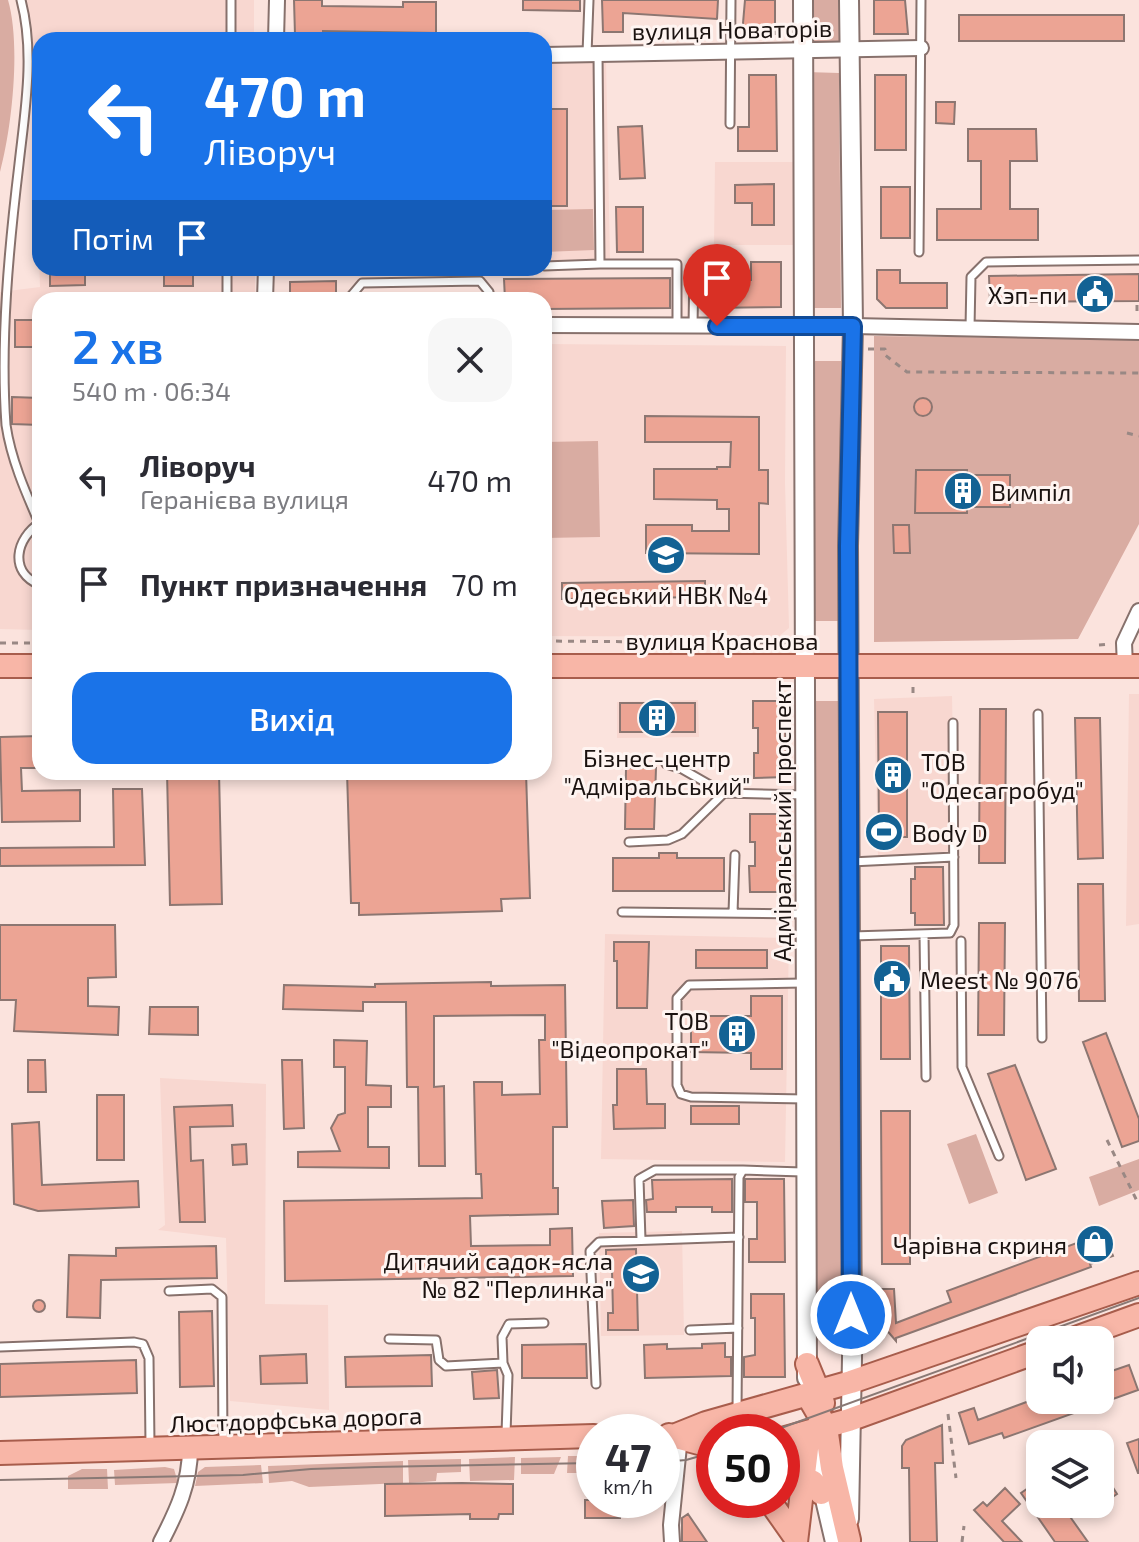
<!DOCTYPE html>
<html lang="uk">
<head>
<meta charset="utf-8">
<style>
	:root { --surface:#fff; --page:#f7f7f7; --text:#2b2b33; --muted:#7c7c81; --accent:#1a73e8 }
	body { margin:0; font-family:"Exo 2",sans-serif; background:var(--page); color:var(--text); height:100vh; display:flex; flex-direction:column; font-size:30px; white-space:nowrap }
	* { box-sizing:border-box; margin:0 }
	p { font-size:26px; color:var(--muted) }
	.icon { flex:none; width:44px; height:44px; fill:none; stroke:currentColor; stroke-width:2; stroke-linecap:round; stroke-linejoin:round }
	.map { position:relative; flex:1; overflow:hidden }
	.sheet { position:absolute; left:32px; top:292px; width:520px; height:488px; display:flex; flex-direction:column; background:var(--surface); border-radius:24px; box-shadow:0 4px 12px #0003 }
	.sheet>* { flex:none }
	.guide { position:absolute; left:32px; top:32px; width:520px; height:244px; border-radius:24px; box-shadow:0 4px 12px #0003; background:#1a73e8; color:#fff; overflow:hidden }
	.controls { position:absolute; left:1026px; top:1326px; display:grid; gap:16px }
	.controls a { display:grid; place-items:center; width:88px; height:88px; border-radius:16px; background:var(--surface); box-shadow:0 4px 12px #0003; font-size:40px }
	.speed { position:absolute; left:576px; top:1414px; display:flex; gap:16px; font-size:40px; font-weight:700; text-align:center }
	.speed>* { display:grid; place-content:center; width:104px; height:104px; border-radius:50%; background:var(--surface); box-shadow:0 4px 12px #0003; line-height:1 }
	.speed small { font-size:20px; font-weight:400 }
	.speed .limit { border:12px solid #d22; background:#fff; color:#111 }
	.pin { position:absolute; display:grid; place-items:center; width:68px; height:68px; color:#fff; margin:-82px -34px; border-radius:50% 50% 50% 0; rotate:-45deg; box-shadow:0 0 8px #0007 }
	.pin .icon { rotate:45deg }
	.me { position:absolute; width:88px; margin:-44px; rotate:0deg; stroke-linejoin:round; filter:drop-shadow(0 0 6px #0008) }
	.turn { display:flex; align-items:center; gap:28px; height:168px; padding:0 40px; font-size:36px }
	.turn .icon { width:104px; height:104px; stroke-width:2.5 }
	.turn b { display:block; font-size:56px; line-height:68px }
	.then { display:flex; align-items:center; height:76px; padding:0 40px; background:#0003; gap:16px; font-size:30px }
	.round { display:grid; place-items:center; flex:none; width:84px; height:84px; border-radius:24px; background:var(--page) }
	.summary { display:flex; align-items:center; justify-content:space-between; height:136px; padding:0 40px }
	h1 { font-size:48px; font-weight:600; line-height:60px; color:var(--accent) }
	.primary-button { display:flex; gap:16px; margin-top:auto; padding:16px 40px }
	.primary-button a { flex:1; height:92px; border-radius:24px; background:var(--accent); color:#fff; font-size:32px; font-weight:600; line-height:92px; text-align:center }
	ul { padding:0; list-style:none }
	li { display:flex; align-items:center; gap:24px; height:104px; padding:0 40px }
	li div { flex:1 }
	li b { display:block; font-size:30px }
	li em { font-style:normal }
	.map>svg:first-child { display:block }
	.built { fill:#f8d7d0 }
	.green { fill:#d9aca2 }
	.building { fill:#eca494; stroke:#8c7671; stroke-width:2 }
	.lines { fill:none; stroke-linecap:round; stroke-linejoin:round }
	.service-casing { stroke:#87716c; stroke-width:11 }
	.minor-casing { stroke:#87716c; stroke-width:18 }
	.secondary-casing { stroke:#87716c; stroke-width:22 }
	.primary-casing { stroke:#a85d4c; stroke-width:26 }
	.path { stroke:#998884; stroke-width:3; stroke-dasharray:6 6; stroke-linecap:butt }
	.service { stroke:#fff; stroke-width:7 }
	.minor { stroke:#fff; stroke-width:14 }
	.secondary { stroke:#fff; stroke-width:18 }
	.primary { stroke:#f8b6a7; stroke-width:22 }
	.tram { stroke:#897975; stroke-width:2 }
	.route-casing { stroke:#114b97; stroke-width:20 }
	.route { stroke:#1a73e8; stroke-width:14 }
	.labels { text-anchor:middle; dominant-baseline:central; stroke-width:6; stroke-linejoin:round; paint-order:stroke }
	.street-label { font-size:24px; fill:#1a1210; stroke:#fef4f1 }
	.poi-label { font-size:24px; fill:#1a1210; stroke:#fef4f1; text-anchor:end }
</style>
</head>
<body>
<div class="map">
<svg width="1139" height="1542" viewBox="0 0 1139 1542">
	<rect width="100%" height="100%" fill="#fbe3dd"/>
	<path class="built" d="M21,0H254V40H40V268H255V300H40V630L0,629V292L40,287L34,79Z
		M606,60L610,259L544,261V62Z
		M715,162H804L806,245H714Z
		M544,344L786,346L785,483L789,628L778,637L544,636Z
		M1129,694H1139V924L1126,926Z
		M952,696L955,851L878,856L874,699Z
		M698,700L699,737L617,738V702Z
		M605,934L789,938L785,1162L601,1159Z
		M160,1078L266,1084L265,1304L328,1305L329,1410L230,1401L226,1238L158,1230L165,1225Z
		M682,1231L684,1335L601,1336L599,1233Z"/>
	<path class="green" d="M0,0H8C21,45 12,127 0,172Z
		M805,0H841V42H805Z
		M806,72L839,73L841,308H807Z
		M593,209L594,250L544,252V210Z
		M874,336L1139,339V524L1078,639L874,642Z
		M807,361H841L840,621H808Z
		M598,441L600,537L544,538V442Z
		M808,701H841L842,1334L812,1336Z
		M976,1134L998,1193L969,1204L947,1144Z
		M1139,1159V1190L1099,1206L1089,1177Z
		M568,1456H594V1473H567Z
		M515,1457L514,1480L470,1481L469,1459Z
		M561,1457L554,1474H521V1458Z
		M461,1459V1472L437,1473L436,1481L409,1483L408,1460Z
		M403,1461V1483L309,1487L292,1481L269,1483L268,1466Z
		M261,1465L263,1483L195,1486L198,1472L205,1467Z
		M165,1467L174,1469L178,1483L115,1485L114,1470Z
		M82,1469H107L108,1489H68V1476Z"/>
	<path class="building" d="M294,0H322V6L403,7V2H436V33L323,31V35H295Z
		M523,0H580V11L523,10Z
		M602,0H718L717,19L623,13V32H603Z
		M745,0H775V34L742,35Z
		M874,0H905L908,34H874Z
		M959,15H1124V41H959Z
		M749,75H776L777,151H738V127H749Z
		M875,75H906V150H875Z
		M936,102H955L954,124L936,123Z
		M544,109H567V206H544Z
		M642,126L645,178L620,179L618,127Z
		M968,129H1036L1037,161H1010V209H1038V240H937V209H981V161H968Z
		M774,184V225H752V203H735V185Z
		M881,187H910V238H881Z
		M616,207H643V252H617Z
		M751,262H781V307L702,308L701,281L751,280Z
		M50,268H85V285L50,286Z
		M164,268H193V286H164Z
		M877,270H900V283H947V308H886L877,299Z
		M1139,274V301L990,302L989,276Z
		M670,278V308L544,309V300H505L504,279Z
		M336,281V300H290V282Z
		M15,320H40V347H15Z
		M12,397L40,398V425L12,424Z
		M914 407a9 9 0 1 1 18 0a9 9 0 1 1-18 0Z
		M645,416L759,417V470H768V504L759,503V554L646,553V525H692V531H729V509H717V500L654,499V469H717V467H730L731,442H645Z
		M916,470H967V475H1010V507H967V513H915Z
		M893,525H909L910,553H894Z
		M705,581V597L562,599V583Z
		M753,701H785L786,777L754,778V753H758V728H753Z
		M620,703H695V732H620Z
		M980,709H1006L1005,863H979Z
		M878,712H907V837H879Z
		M1075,718H1100L1103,858L1078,859Z
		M40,736V768H21L22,791L80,790V821L2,822L0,737Z
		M626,768H656L654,829H625Z
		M167,772H219L222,904L170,905Z
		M347,772H526L530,898L501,899L502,911L359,915V903H351Z
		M113,789H142L145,865L0,866V848L114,847Z
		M750,814H782V892H750L749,866H755V842H750Z
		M659,853H677V858H724V891H613V858H659Z
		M915,867H943L944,925H915V913H911V879H915Z
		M1078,884H1103L1105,1001H1079Z
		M979,923H1005L1004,1035H978Z
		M0,925H115L116,977L88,978V1006L119,1007L118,1035L14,1031L16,1000H0Z
		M614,942H649L647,1008H617V961H614Z
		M881,946H909L910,1059H881Z
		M696,950H767V968H696Z
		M491,982V986L565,985L567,1127H553V1188H558V1214L470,1216L471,1246L550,1245V1229L572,1228L573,1276L285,1281L284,1201L482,1198L481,1174H476L474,1082H502V1095L540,1094L539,1040H545V1015L434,1016V1087L444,1086L445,1166H419L418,1087H407L406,1002H363V1011L283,1009L284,985L375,987V984Z
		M751,996H782V1069H751V1053L691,1052V1016H751Z
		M150,1007H198V1035L149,1034Z
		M1106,1033L1139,1119V1141L1122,1147L1083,1042Z
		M334,1040L367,1041L366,1085L391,1086V1107H368V1147H389V1168L298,1167V1152L340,1151L331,1128L338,1115L345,1113V1067H334Z
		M28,1060H45L46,1092H28Z
		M282,1060H302L304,1128L284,1129Z
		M1015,1065L1056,1169L1026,1180L988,1074Z
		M617,1069H646L647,1104H665V1128L614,1129L613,1105H617Z
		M97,1095H124V1160H97Z
		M232,1105L233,1126L190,1127L191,1161L203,1160L205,1222H180L174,1107Z
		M691,1106H739V1124H691Z
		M881,1111H910V1264H882Z
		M39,1122L42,1185L138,1181L139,1207L38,1211L14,1204L12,1124Z
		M246,1144L247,1164L233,1165L232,1145Z
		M732,1179V1212H712V1207H676V1212H647L646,1200L653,1199L652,1180Z
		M745,1179H784L785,1262H749V1239H757V1202H745Z
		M633,1200L634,1226L604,1228L602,1201Z
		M1098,1232L1103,1245L1108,1243L1113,1256L1090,1264L1091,1267L896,1338V1341L884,1327L882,1289H894L896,1323L951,1302L947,1291L1085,1240L1084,1237Z
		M216,1246L217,1278L101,1280L100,1318L67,1317L69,1255L116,1256V1248Z
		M636,1249L638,1330H608V1313H613L612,1271H606V1250Z
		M751,1294H784L785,1377H744V1357L755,1355V1318H751Z
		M33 1306a6 6 0 1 1 12 0a6 6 0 1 1-12 0Z
		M212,1311L214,1386L180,1387L179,1312Z
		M725,1343V1357H731V1376L645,1378L644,1345L667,1344V1349L702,1348V1344Z
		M586,1344L587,1378H522V1345Z
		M306,1354L307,1383L261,1384L260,1356Z
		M431,1355L432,1386L346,1387L345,1357Z
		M136,1360L137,1393L0,1397V1364Z
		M1129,1365L1138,1390L1004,1438L1002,1433L969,1444L959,1413L974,1408L978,1420L1040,1397V1400H1100V1375Z
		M497,1370L499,1398L474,1399L472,1372Z
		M942,1425L943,1463H935L937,1542H910L909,1468H902V1446L906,1440Z
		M1139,1439V1473H1138L1127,1443Z
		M1100,1467L1117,1494L1105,1502L1100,1495Z
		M1040,1480V1504H1061L1088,1542H1055L1021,1493Z
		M462,1483L513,1484V1514H499L498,1519H470V1514L385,1516V1484Z
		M1005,1488L1020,1504L1002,1521L1022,1542H1004L974,1510L983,1502L987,1506Z
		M585,1500H620V1518H585Z
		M688,1514L707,1542H682V1518Z"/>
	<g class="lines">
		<g class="service-casing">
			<path id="service" d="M21,0C35,53 25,110 19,164C9,247 0,341 6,425C11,459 25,491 39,523
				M231,40V0
				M587,54L589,0
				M598,54L600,264H677V326
				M730,124L731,0
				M919,252L921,0
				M544,266L600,264
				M227,268V300
				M351,300V296L362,283L480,281L489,292L490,300
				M693,326L694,268L708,264L736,263
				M970,328L971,277L986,262L1139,260
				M40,523C16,538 8,572 40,585
				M1038,714L1042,1038
				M666,764L682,769L724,793
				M629,842L668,840L682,834L724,793L805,795
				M851,862L954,857
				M622,912L804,914
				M733,913L735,855
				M924,934L926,1077
				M852,936L950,933L954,925L953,723
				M961,941L962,1067L999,1156
				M803,983L689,985L677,998V1085L681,1094L691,1097L806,1099
				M641,1240L639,1179L655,1170H743
				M169,1291L212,1289L222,1297L223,1444
				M690,1330L738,1328
				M389,1339L436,1340L439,1360L446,1366L503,1363L508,1375L506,1434
				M0,1347L134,1342L143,1344L149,1358L150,1445
				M503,1363L502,1337L509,1324L544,1323
				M596,1384L590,1251L599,1242L739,1237
				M737,1412L739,1177L743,1170L803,1172"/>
		</g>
		<g class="minor-casing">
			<path id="minor" d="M276,40L277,0
				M544,55L921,48
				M265,300L266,268
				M544,325L853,326L1139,332
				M1125,666L1124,643L1139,611
				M161,1542C177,1511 190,1484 190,1448
				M672,1542L671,1525L680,1436"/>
		</g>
		<g class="secondary-casing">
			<path id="secondary" d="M803,0L807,1378
				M849,0L853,326L848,546L852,1358L849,1519
				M812,1444L835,1542"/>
		</g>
		<g class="primary-casing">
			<path id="primary" d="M0,666H40
				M544,666H1139
				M1070,1340L1139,1315
				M807,1364L823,1403
				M808,1396L826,1427L832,1468L849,1540
				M669,1435L714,1447
				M676,1435L706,1423L851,1382L1139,1283
				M782,1439L849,1420L1040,1351
				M0,1453L594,1436
				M782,1467L813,1482L821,1493
				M769,1500L795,1537
				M796,1542L809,1432"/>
		</g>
		<path class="path" d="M1137,311V301
			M868,349H885V355L907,372L1139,373
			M1127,433L1139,436
			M544,641L784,643L791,638
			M0,643H40
			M1099,645L1111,644
			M913,687V694
			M1107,1140L1138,1203
			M948,1414L956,1478
			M962,1542L964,1526"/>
		<use href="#service" class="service"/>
		<use href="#minor" class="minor"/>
		<use href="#secondary" class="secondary"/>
		<use href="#primary" class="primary"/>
		<path class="tram" d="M770,1432L1139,1298
			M662,1462L686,1460L714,1452
			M0,1480L243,1475L311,1469L375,1467L594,1463"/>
	</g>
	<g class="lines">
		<g class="route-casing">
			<path id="route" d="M717,326H853L848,546L851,1315"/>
		</g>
		<use href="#route" class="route"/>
	</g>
	<defs>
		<g id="civic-disc" transform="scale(2)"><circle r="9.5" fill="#136294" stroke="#fef4f1"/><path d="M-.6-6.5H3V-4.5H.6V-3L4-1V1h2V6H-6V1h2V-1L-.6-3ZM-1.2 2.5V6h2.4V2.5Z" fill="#fff"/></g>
		<g id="building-disc" transform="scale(2)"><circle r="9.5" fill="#136294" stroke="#fef4f1"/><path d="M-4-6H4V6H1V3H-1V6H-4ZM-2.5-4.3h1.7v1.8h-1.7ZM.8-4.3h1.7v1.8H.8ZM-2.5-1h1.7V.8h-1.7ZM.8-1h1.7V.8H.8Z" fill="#fff"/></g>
		<g id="school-disc" transform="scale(2)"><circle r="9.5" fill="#136294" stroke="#fef4f1"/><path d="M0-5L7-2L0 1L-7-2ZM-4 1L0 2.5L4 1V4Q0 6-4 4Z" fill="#fff"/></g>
		<g id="stadium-disc" transform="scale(2)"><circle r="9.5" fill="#136294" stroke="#fef4f1"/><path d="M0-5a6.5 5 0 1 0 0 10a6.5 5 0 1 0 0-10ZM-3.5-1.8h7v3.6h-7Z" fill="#fff"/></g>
		<g id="shop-disc" transform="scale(2)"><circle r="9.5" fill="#136294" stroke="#fef4f1"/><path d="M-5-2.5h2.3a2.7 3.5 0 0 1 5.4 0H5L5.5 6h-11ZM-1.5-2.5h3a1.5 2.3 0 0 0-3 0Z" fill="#fff"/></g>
	</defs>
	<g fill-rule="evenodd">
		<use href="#civic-disc" x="1095" y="294"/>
		<use href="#building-disc" x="963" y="491"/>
		<use href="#school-disc" x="666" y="555"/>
		<use href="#building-disc" x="657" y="718"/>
		<use href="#building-disc" x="893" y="775"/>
		<use href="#stadium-disc" x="884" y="832"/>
		<use href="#civic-disc" x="892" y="979"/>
		<use href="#building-disc" x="737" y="1034"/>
		<use href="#shop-disc" x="1095" y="1244"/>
		<use href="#school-disc" x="641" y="1274"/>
	</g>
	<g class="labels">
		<g class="street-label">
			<text transform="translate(732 29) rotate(-1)">вулиця Новаторів</text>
			<text x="722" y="640">вулиця Краснова</text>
			<text transform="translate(781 821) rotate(-90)">Адміральський проспект</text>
			<text transform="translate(296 1419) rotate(-2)">Люстдорфська дорога</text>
		</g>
		<g class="poi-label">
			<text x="1067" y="294">Хэп-пи</text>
			<text x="991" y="491" text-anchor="start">Вимпіл</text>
			<text x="666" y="594" text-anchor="middle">Одеський НВК №4</text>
			<text x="657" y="757" text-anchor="middle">Бізнес-центр<tspan x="657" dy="28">"Адміральський"</tspan></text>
			<text x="921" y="761" text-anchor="start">ТОВ<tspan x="921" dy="28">"Одесагробуд"</tspan></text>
			<text x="912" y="832" text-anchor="start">Body D</text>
			<text x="920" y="979" text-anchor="start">Meest № 9076</text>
			<text x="709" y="1020">ТОВ<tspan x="709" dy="28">"Відеопрокат"</tspan></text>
			<text x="1067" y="1244">Чарівна скриня</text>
			<text x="613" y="1260">Дитячий садок-ясла<tspan x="613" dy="28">№ 82 "Перлинка"</tspan></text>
		</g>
	</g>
</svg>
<div class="controls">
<a><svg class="icon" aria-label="sound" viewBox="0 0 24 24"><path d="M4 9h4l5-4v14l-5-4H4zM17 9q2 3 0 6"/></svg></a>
<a><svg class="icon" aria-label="layers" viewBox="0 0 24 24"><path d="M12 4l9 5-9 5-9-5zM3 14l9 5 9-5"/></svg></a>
</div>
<div class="speed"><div>47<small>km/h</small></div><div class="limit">50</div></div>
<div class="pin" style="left:717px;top:326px;background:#d93025"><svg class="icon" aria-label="arrive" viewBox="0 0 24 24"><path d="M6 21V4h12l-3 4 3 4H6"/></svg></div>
<svg class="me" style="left:851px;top:1315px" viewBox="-20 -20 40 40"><circle r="17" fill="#1a73e8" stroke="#fff" stroke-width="3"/><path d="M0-11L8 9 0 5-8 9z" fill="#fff"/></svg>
<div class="guide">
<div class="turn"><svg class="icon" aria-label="left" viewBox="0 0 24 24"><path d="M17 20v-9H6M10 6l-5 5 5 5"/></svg><div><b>470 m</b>Ліворуч</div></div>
<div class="then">Потім<svg class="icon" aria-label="arrive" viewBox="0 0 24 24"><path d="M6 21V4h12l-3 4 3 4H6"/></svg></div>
</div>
<section class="sheet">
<div class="summary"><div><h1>2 хв</h1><p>540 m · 06:34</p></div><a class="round"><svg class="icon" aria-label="close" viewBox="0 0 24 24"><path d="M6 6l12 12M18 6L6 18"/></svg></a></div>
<ul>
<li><svg class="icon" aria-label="left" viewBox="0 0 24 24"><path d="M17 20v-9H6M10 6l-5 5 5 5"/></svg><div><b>Ліворуч</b><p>Геранієва вулиця</p></div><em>470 m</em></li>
<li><svg class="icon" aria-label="arrive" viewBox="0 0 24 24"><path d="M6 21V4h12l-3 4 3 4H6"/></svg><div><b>Пункт призначення</b></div><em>70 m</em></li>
</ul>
<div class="primary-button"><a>Вихід</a></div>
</section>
</div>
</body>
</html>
